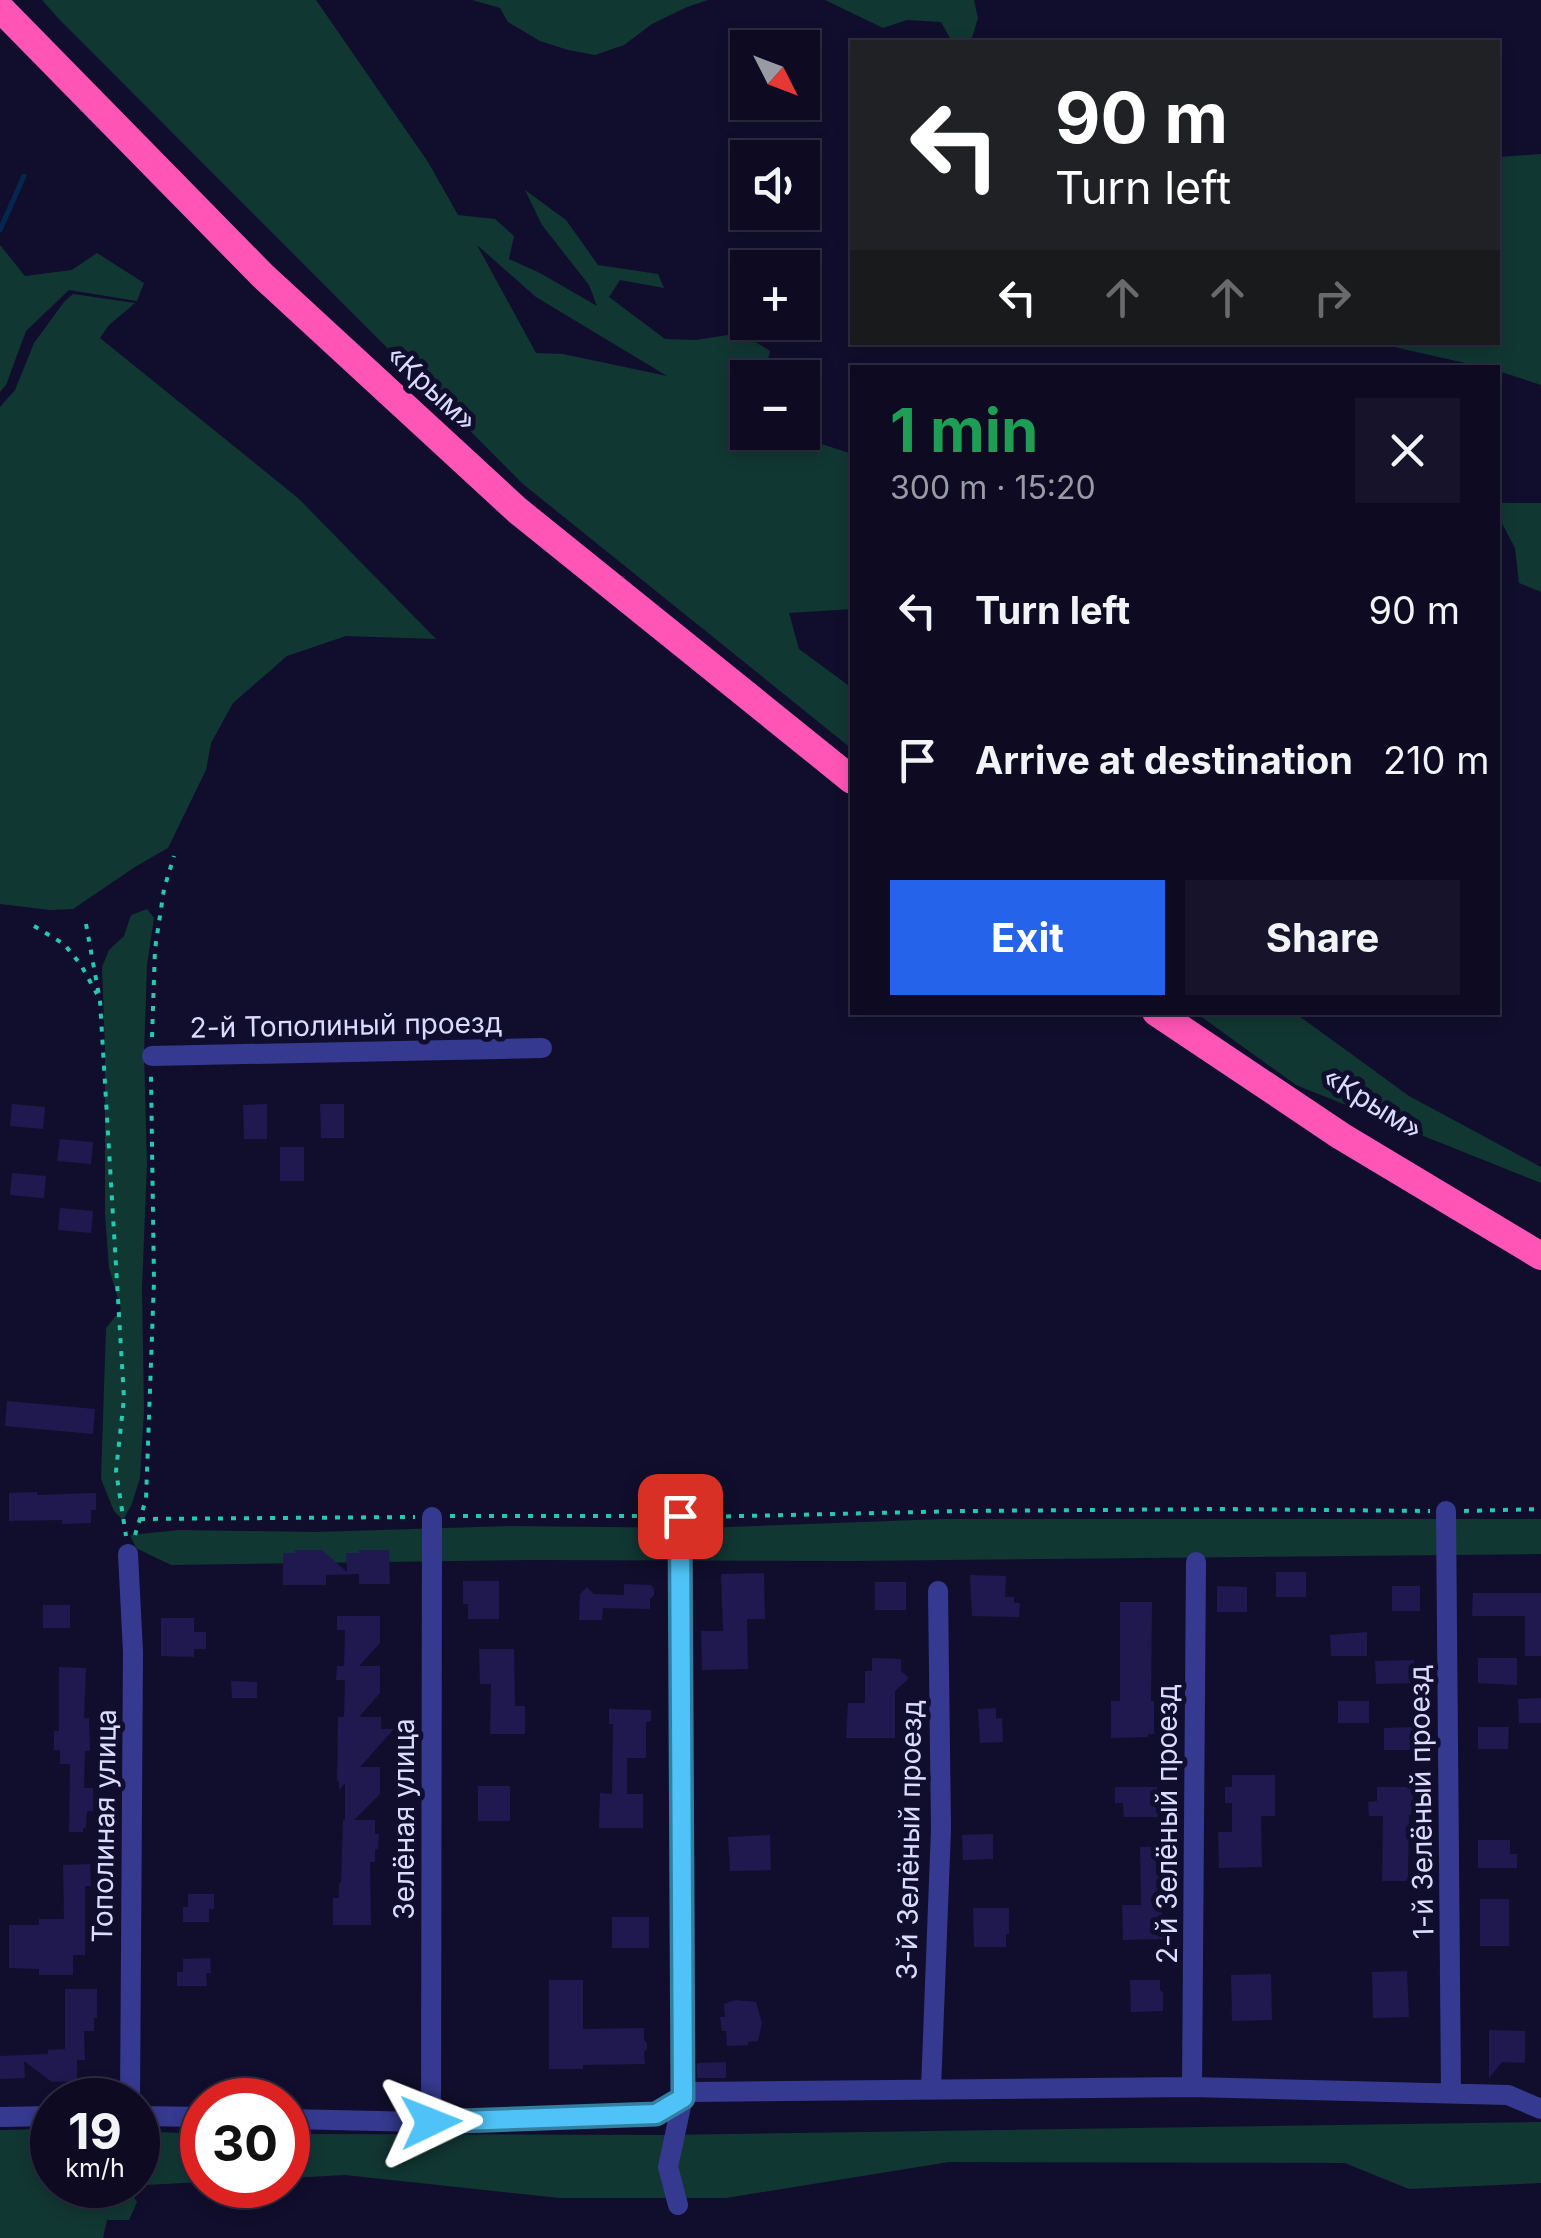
<!DOCTYPE html>
<html lang="en">
<head>
<meta charset="utf-8">
<style>
	:root { --surface:#0d0a22; --page:#16132a; --text:#f1f3f6; --muted:#9a9aa5; --line:#2d2b40; --accent:#2563eb }
	body { margin:0; font-family:Inter,sans-serif; background:var(--page); color:var(--text); height:100vh; display:flex; flex-direction:column; font-size:38px; white-space:nowrap }
	* { box-sizing:border-box; margin:0 }
	p { font-size:32px; color:var(--muted) }
	.icon { flex:none; width:55px; height:55px; fill:none; stroke:currentColor; stroke-width:2; stroke-linecap:round; stroke-linejoin:round }
	.map { position:relative; flex:1; overflow:hidden }
	.drawer { position:absolute; left:850px; top:365px; width:650px; height:650px; display:flex; flex-direction:column; background:var(--surface); border-radius:0px; box-shadow:0 5px 15px #0003,0 0 0 2px var(--line) }
	.drawer>* { flex:none }
	.top-card { position:absolute; left:850px; top:40px; width:650px; height:305px; border-radius:0px; box-shadow:0 5px 15px #0003,0 0 0 2px var(--line); background:#202124; color:#fff; overflow:hidden }
	.needle { width:65px; rotate:132deg }
	.fabs { position:absolute; left:730px; top:30px; display:grid; gap:20px }
	.fabs a { display:grid; place-items:center; width:90px; height:90px; border-radius:0px; background:var(--surface); box-shadow:0 5px 15px #0003,0 0 0 2px var(--line); font-size:50px }
	.speed { position:absolute; left:30px; top:2078px; display:flex; gap:20px; font-size:50px; font-weight:700; text-align:center }
	.speed>* { display:grid; place-content:center; width:130px; height:130px; border-radius:50%; background:var(--surface); box-shadow:0 5px 15px #0003,0 0 0 2px var(--line); line-height:1 }
	.speed small { font-size:25px; font-weight:400 }
	.speed .limit { border:15px solid #d22; background:#fff; color:#111 }
	.pin { position:absolute; display:grid; place-items:center; width:85px; height:85px; color:#fff; margin:-42px; border-radius:20px; box-shadow:0 5px 15px #0006 }
	.me { position:absolute; width:110px; margin:-55px; rotate:88deg; stroke-linejoin:round; filter:drop-shadow(0 0 8px #0008) }
	.turn { display:flex; align-items:center; gap:35px; height:210px; padding:0 40px; font-size:45px }
	.turn .icon { width:130px; height:130px; stroke-width:2.5 }
	.turn b { display:block; font-size:70px; line-height:85px }
	.lanes { display:flex; align-items:center; height:95px; padding:0 40px; background:#0003; justify-content:center; gap:50px; direction:ltr }
	.lanes .off { opacity:.35 }
	.round { display:grid; place-items:center; flex:none; width:105px; height:105px; border-radius:0px; background:var(--page) }
	.overview { display:flex; align-items:center; justify-content:space-between; height:170px; padding:0 40px }
	h1 { font-size:60px; font-weight:700; line-height:75px; color:#1e9e55 }
	.button { display:flex; gap:20px; margin-top:auto; padding:20px 40px }
	.button a { flex:1; height:115px; border-radius:0px; background:var(--accent); color:#fff; font-size:40px; font-weight:700; line-height:115px; text-align:center }
	.button a+a { background:var(--page); color:var(--text) }
	ul { padding:0; list-style:none }
	li { display:flex; align-items:center; gap:30px; height:150px; padding:0 40px }
	li div { flex:1 }
	li b { display:block; font-size:38px }
	li em { font-style:normal }
	.map>svg:first-child { display:block }
	.green { fill:#113733; fill-rule:evenodd }
	.lines { fill:none; stroke-linecap:round; stroke-linejoin:round }
	.stream { stroke:#05274f; stroke-width:5 }
	.building { fill:#1f1950 }
	.path { stroke:#24c9b0; stroke-width:4; stroke-dasharray:5 8; stroke-linecap:butt }
	.minor { stroke:#353a90; stroke-width:20 }
	.highway { stroke:#ff55b6; stroke-width:28 }
	.route-casing { stroke:#337fa1; stroke-width:25 }
	.route { stroke:#4fc3f7; stroke-width:18 }
	.labels { text-anchor:middle; dominant-baseline:central; stroke-width:10; stroke-linejoin:round; paint-order:stroke }
	.street-label { font-size:28px; fill:#dbdaff; stroke:#110e2d }
</style>
</head>
<body>
<div class="map">
<svg width="1541" height="2238" viewBox="0 0 1541 2238">
	<rect width="100%" height="100%" fill="#110e2d"/>
	<path class="green" d="M42,0H316L428,162L458,215L495,219L514,236L509,259L540,273L597,306L589,285L542,225L525,190L566,220L598,265L658,274L664,288L620,280L609,297L665,339L696,340L741,333L770,351L764,377L748,378V432L788,433L852,454V609L789,613L799,649L852,688V749L523,484L57,17ZM477,245L536,297L667,376L563,354L536,353Z
		M472,0H708L687,7L652,24L624,45L595,55L568,50L540,41L508,22L500,8Z
		M825,0H974L978,18L971,41L951,40L941,22L907,20L883,28Z
		M1541,154V385L1498,371V368L1483,367L1390,346L1385,343L1498,342V157Z
		M0,245L25,276L72,270L97,253L144,283L137,301L69,290L26,331L6,385L0,392Z
		M73,294L135,303L109,325L100,338L298,498L436,639L346,636L287,656L233,703L211,743L206,770L168,848L135,867L73,909L50,910L0,904V407L15,390L34,343L64,302Z
		M1498,503H1541V592L1519,583L1515,548L1498,516Z
		M147,909L154,918L147,965L144,1053L147,1163L142,1288L144,1411L140,1478L131,1506L123,1520L114,1511L101,1479L106,1328L121,1309L109,1268L105,1214V1048L102,967L109,950L124,936L131,915Z
		M1196,1013H1295L1409,1096L1541,1167V1183L1296,1085Z
		M943,1519H1541V1554L851,1561L532,1560L171,1565L136,1548L130,1535L180,1530L315,1532L510,1526L701,1528Z
		M1541,2122V2183L1409,2189L1345,2163L949,2162L726,2198H560L345,2175L288,2178V2134L663,2135Z
		M52,2129V2185H138V2131L202,2134V2182L127,2186L137,2202L129,2220H107L103,2238H0V2130Z"/>
	<g class="lines">
		<path class="stream" d="M0,230L24,176"/>
	</g>
	<path class="building" d="M12,1104L45,1107L43,1129L10,1126Z
		M267,1104V1139H244L243,1105Z
		M320,1104H344V1138H321Z
		M60,1139L93,1142L91,1164L57,1161Z
		M280,1147H304V1181H280Z
		M12,1173L46,1176L44,1198L10,1195Z
		M60,1208L93,1211L91,1233L58,1230Z
		M7,1401L95,1409L93,1434L5,1426Z
		M37,1492V1495L96,1493V1510H91V1523L62,1524V1520L9,1521V1493Z
		M295,1550H322L347,1572L346,1553H359V1550H389L390,1584H359V1574L326,1575V1585H283V1553H295Z
		M1276,1572H1306V1597H1276Z
		M764,1573L765,1619H747L748,1669L702,1670L701,1631H723L721,1574Z
		M970,1575L1006,1576L1005,1597H1014V1603H1020L1019,1617L972,1616Z
		M463,1581H499V1619H468V1604H463Z
		M875,1582H906V1610H875Z
		M624,1584L651,1585L654,1589V1595L650,1599V1609L603,1608L602,1620H579L580,1594L587,1587L594,1594L624,1595Z
		M1217,1586L1247,1587V1612H1217Z
		M1392,1586H1420V1611H1392Z
		M1473,1593H1541V1656H1525V1616H1472Z
		M1120,1602H1152L1151,1701H1154V1734H1148V1737L1111,1738V1701H1120Z
		M43,1605H70V1628H43Z
		M337,1616H380V1643L359,1666H380V1693L359,1717H381V1729H394L360,1767H380V1794L354,1820H375V1834H379L378,1849H375V1862H370L371,1925H333V1898H339V1883H341L343,1820H345V1783L339,1790V1781H337L338,1717H344L345,1682L344,1680H336L337,1666H344L345,1630H337Z
		M161,1618H194V1632H206V1649H194V1657L161,1656Z
		M1367,1632V1656H1331L1330,1635Z
		M479,1649H514L515,1706H525V1734H490L491,1684H480Z
		M872,1658L901,1659V1671L909,1678L895,1691V1738H846L848,1703H865V1671H872Z
		M1478,1658H1517V1685L1478,1683Z
		M1414,1660L1415,1683L1376,1684L1375,1661Z
		M59,1667L86,1668L84,1718H89L90,1751H85L84,1788H93V1811H87L86,1828H83V1832H69L70,1764H60V1750H54V1731H59Z
		M231,1681L257,1682V1698H232Z
		M1541,1698V1723H1519L1518,1699Z
		M1338,1701H1369V1723H1338Z
		M996,1708V1719L1002,1718L1003,1742L980,1743L978,1709Z
		M609,1709L651,1710V1721L646,1722V1758H627V1794H643V1828H599L600,1793L612,1794L613,1724H609Z
		M1414,1727V1750H1384V1728Z
		M1478,1727H1509L1508,1749H1478Z
		M1232,1775H1275V1816H1261L1262,1867L1219,1868L1218,1832H1232V1803H1225V1787H1232Z
		M478,1786H510V1821H478Z
		M1115,1787H1157V1802L1161,1806V1812L1157,1817H1124L1123,1803H1115Z
		M1377,1787H1413V1815H1409L1408,1881H1382L1383,1816H1369L1368,1802L1377,1801Z
		M993,1834V1859L963,1860L962,1835Z
		M770,1835L771,1870L730,1871L728,1837Z
		M1478,1840H1510V1854H1517V1868H1478Z
		M1168,1846L1169,1878H1161L1163,1939L1123,1940L1122,1905H1141L1140,1847Z
		M90,1864L91,1886H85V1955H73V1975H39V1969L9,1968V1925H39V1919H64L63,1865Z
		M188,1894H214V1909H209V1922H183V1907H188Z
		M1480,1899H1509V1946H1480Z
		M973,1908H1009V1934H1006V1947H974Z
		M612,1917H649V1948H612Z
		M210,1958L211,1973H206L207,1986H177V1972H183V1959Z
		M1407,1971L1409,2017L1373,2018L1372,1972Z
		M1271,1974L1272,2020L1232,2021L1231,1975Z
		M549,1980H583V2029L644,2028V2040L647,2043V2049L644,2052L645,2064L583,2065V2069H549Z
		M1130,1980H1160V1990L1163,1993V2011L1131,2012Z
		M65,1989H97V2018H94V2031H84L85,2060H77V2081L52,2082L24,2061L25,2078L0,2079V2056L48,2054V2050L65,2049Z
		M735,2000L756,2002L762,2023L758,2041L748,2042V2045L727,2046L726,2031H722L720,2017H725L724,2004Z
		M1489,2030L1525,2031V2063L1502,2062L1489,2078Z
		M726,2062V2078H697V2063Z"/>
	<g class="lines">
		<path class="path" d="M86,924L100,1001L124,1398L116,1471L126,1536
			M34,926L64,944L81,965L97,994
			M152,1037L155,949L164,889L174,856
			M1464,1511L1541,1509
			M450,1516H660
			M700,1517L963,1511L1223,1509L1430,1511
			M140,1519L415,1517
			M135,1535L146,1499L154,1281L151,1076"/>
		<path class="minor" d="M152,1056L542,1048
			M1446,1511L1451,2093
			M128,1554L133,1652L130,2100
			M1192,2087L1196,1562
			M931,2089L941,1829L938,1591
			M138,2116L202,2117
			M0,2117L52,2116
			M288,2119L422,2122L655,2114L692,2092L1192,2087L1508,2095L1541,2109
			M431,2122L432,1517
			M678,2205L668,2167L683,2097L680,1517"/>
		<path class="highway" d="M0,8L262,275L517,510L852,780
			M1156,1012L1341,1136L1541,1256"/>
	</g>
	<g class="lines">
		<g class="route-casing">
			<path id="route" d="M431,2122L656,2114L683,2098L680,1516"/>
		</g>
		<use href="#route" class="route"/>
	</g>
	<g class="labels">
		<g class="street-label">
			<text transform="translate(432 388) rotate(43)">«Крым»</text>
			<text transform="translate(346 1025) rotate(-1)">2-й Тополиный проезд</text>
			<text transform="translate(1373 1103) rotate(32)">«Крым»</text>
			<text transform="translate(1421 1802) rotate(-91)">1-й Зелёный проезд</text>
			<text transform="translate(404 1819) rotate(-90)">Зелёная улица</text>
			<text transform="translate(1167 1824) rotate(-90)">2-й Зелёный проезд</text>
			<text transform="translate(104 1826) rotate(-89)">Тополиная улица</text>
			<text transform="translate(909 1840) rotate(-89)">3-й Зелёный проезд</text>
		</g>
	</g>
</svg>
<div class="fabs">
<a><svg class="needle" viewBox="-14 -14 28 28"><path d="M0-13l5 13h-10z" fill="#e53935"/><path d="M0 13l5-13h-10z" fill="#9a9aa5"/></svg></a>
<a><svg class="icon" aria-label="sound" viewBox="0 0 24 24"><path d="M4 9h4l5-4v14l-5-4H4zM17 9q2 3 0 6"/></svg></a>
<a>+</a>
<a>−</a>
</div>
<div class="speed"><div>19<small>km/h</small></div><div class="limit">30</div></div>
<div class="pin" style="left:680px;top:1516px;background:#d93025"><svg class="icon" aria-label="arrive" viewBox="0 0 24 24"><path d="M6 21V4h12l-3 4 3 4H6"/></svg></div>
<svg class="me" style="left:431px;top:2122px" viewBox="-20 -20 40 40"><path d="M0-17L14 15 0 8-14 15z" fill="#4fc3f7" stroke="#fff" stroke-width="4"/></svg>
<div class="top-card">
<div class="turn"><svg class="icon" aria-label="left" viewBox="0 0 24 24"><path d="M17 20v-9H6M10 6l-5 5 5 5"/></svg><div><b>90 m</b>Turn left</div></div>
<div class="lanes"><svg class="icon" aria-label="left" viewBox="0 0 24 24"><path d="M17 20v-9H6M10 6l-5 5 5 5"/></svg><svg class="icon off" aria-label="ahead" viewBox="0 0 24 24"><path d="M12 20V5M6 11l6-6 6 6"/></svg><svg class="icon off" aria-label="ahead" viewBox="0 0 24 24"><path d="M12 20V5M6 11l6-6 6 6"/></svg><svg class="icon off" aria-label="right" viewBox="0 0 24 24"><path d="M7 20v-9h11M14 6l5 5-5 5"/></svg></div>
</div>
<section class="drawer">
<div class="overview"><div><h1>1 min</h1><p>300 m · 15:20</p></div><a class="round"><svg class="icon" aria-label="close" viewBox="0 0 24 24"><path d="M6 6l12 12M18 6L6 18"/></svg></a></div>
<ul>
<li><svg class="icon" aria-label="left" viewBox="0 0 24 24"><path d="M17 20v-9H6M10 6l-5 5 5 5"/></svg><div><b>Turn left</b></div><em>90 m</em></li>
<li><svg class="icon" aria-label="arrive" viewBox="0 0 24 24"><path d="M6 21V4h12l-3 4 3 4H6"/></svg><div><b>Arrive at destination</b></div><em>210 m</em></li>
</ul>
<div class="button"><a>Exit</a><a>Share</a></div>
</section>
</div>
</body>
</html>
